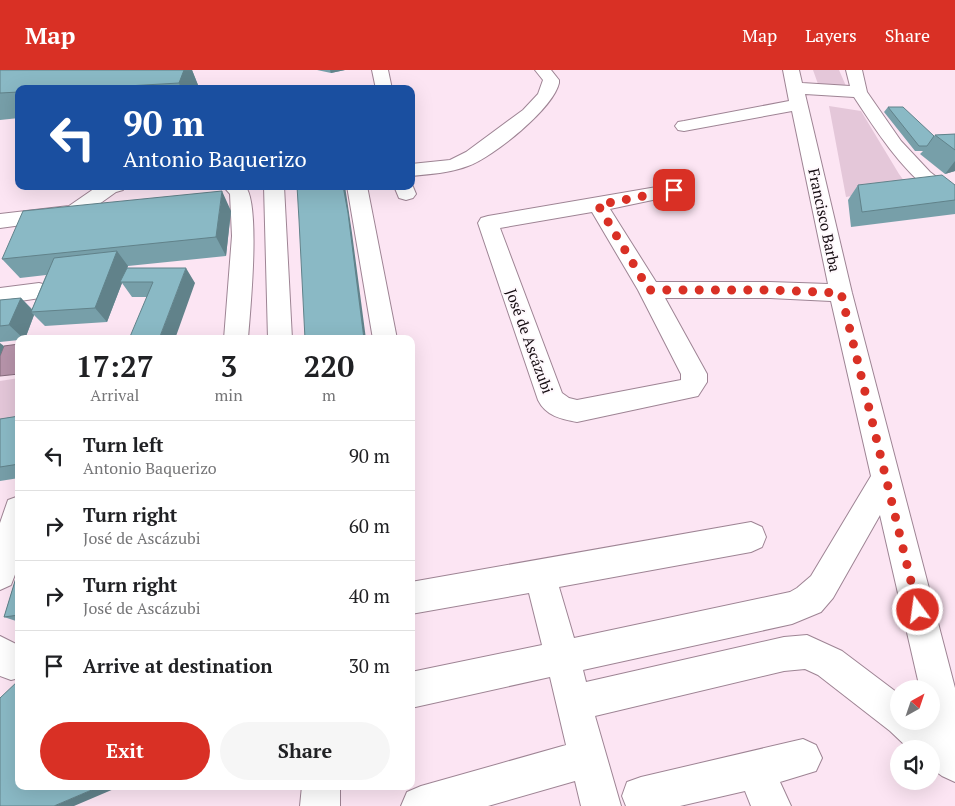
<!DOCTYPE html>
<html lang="en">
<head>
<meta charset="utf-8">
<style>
	:root { --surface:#fff; --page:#f6f6f6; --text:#202124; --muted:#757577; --line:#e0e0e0; --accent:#d93025 }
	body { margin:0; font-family:"PT Serif",serif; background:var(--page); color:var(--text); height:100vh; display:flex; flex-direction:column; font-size:19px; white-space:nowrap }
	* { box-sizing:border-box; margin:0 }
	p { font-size:16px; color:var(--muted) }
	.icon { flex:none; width:28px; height:28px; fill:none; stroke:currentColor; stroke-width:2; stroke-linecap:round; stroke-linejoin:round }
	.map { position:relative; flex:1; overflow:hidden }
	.panel { position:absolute; left:15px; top:265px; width:400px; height:455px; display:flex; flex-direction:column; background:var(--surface); border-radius:10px; box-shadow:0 5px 20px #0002 }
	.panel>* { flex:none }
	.top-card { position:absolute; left:15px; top:15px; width:400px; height:105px; border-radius:10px; box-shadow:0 5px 20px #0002; background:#1a4fa0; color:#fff; overflow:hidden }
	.needle { width:32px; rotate:40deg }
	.fabs { position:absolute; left:890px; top:610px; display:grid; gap:10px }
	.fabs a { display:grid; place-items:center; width:50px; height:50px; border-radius:50%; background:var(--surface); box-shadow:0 5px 20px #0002; font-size:25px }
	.pin { position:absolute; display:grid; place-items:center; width:42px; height:42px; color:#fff; margin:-21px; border-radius:10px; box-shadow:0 2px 8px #0006 }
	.me { position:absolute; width:55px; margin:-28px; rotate:346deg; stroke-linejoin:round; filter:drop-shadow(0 0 4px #0008) }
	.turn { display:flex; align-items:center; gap:18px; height:105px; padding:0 25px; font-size:22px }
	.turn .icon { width:65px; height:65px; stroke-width:2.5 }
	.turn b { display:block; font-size:35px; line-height:42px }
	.eta { display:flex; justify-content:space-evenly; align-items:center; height:85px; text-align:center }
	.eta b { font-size:30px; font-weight:700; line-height:35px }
	.primary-button { display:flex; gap:10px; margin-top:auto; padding:10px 25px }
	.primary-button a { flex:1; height:58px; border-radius:30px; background:var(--accent); color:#fff; font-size:20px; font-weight:700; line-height:58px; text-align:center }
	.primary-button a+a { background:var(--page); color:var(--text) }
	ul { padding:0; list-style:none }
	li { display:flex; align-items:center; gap:15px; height:70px; padding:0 25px; border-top:1px solid var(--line) }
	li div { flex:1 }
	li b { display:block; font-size:19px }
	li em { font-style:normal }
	header { display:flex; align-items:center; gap:30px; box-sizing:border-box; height:70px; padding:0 25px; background:var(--accent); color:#fff }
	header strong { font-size:24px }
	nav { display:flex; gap:28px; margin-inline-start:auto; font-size:18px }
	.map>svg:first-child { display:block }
	.green { fill:#e4c7d9 }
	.water { fill:#b794aa; stroke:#866b7c }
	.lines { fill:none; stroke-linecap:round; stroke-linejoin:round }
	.minor-casing { stroke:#9e8494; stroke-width:2 }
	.minor { fill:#fff; fill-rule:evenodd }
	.wall { fill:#779fa9 }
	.shaded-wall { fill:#61828a }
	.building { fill:#8ab9c5; stroke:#61828a }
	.route { stroke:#d93025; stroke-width:9; stroke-dasharray:0 16.2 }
	.labels { text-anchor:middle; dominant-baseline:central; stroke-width:4; stroke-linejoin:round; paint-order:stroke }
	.street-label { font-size:15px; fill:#140b10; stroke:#fef8fc }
</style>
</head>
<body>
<header>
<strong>Map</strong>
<nav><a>Map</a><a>Layers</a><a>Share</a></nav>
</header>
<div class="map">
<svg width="955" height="736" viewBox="0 0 955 736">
	<rect width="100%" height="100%" fill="#fce5f3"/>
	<path class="green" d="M813,0H839L846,16L818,14Z
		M829,36L861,41L899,104L913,123L874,122L846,127Z
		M19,308V361L0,364V311Z"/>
	<path class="water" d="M19,274V304L0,306V286L4,276Z"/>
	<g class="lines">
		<g class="minor-casing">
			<path id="minor" d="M372,0H388L392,19H376Z
				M535,0H551L559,10V13C553,39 493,87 468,96C450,103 430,104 411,106V94L450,90L466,82L523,40L538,24L543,10Z
				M783,0H799L802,13L850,16L846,0H862L867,22L901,71L930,102L955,121V137C946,135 940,129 932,123C899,96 877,62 854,27L805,24L852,223L955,618V712L942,706L931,698V679H909L890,661L818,605L805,599L784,601L595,646L621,736H581L575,711L488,736H401L407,722L421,716L566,675L550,607L411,638V602L542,575L529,523L411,544V512L751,452L762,457L766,467L762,477L751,482L559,517L574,568L790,522L797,518L811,506L871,406L831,231L770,228H665L707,304V312L698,326L577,352C561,349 546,346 538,330L478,153L481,148L488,146L674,114L681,116L684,120L681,124L610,139L656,212H770L828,214L792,41L684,61L678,60L675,56L678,52L684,51L789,31ZM592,142L638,220L681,304V310L577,330L569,328L562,323L500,158ZM880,445L920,619H931V651H899V624L842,581L807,565L784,567L586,612L583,600L792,554L821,542L833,528Z
				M411,112L416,124L413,128L406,130L399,128L394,116H411Z
				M98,116H126L123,120L116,122L81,147L0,158V144L69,136Z
				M223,116H245C261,133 250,242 248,269H224L232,166L230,124Z
				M264,116H284L292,269H268Z
				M347,116H367L397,269H373Z
				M39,213L47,215L50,221L47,227L0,234V218Z
				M19,426V494L11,515L0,520V453L8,430Z
				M0,566L16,574H19V608L11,610L0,606Z
				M803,669L816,675L822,688L816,701L780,712L791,736H751L745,721L680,736H626L622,726L627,712L641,707Z
				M302,716H340V736H300Z"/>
		</g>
		<use href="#minor" class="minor"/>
	</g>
	<path class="wall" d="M0,0H192L198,15L197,19H19V48L0,50Z
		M317,0H345L331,3Z
		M888,37L934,66L935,65L955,64V101L945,104L920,84L923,81H915L884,42Z
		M858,115H955V144L851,157L848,130Z
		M24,116H69L27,120Z
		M231,141L226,186L128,196L127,198L195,213L147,227H132L122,213L107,252L45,256L34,245L25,269H19V270L0,272V230L21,228L32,239L46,205L20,208L2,189Z
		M19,346V408L0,411V349Z
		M19,498V552L4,547Z"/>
	<path class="shaded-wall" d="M178,0H192L198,15L197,19H181L179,13Z
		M330,0H345L331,3Z
		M955,91V101L945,104Z
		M343,116H345L352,163L366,269H364Z
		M222,121L231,141L226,186L216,167Z
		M117,181L128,196L122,212H120L122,213L107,252L95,238Z
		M186,198L195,213L175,269H159Z
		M21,228L34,242H31L34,245L25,269H24L9,255Z
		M0,273L4,276L0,286Z
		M101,716H121L74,736H54Z"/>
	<path class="building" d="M0,0H184L179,13L75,19H19V22L0,23Z
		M888,37H903L934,66L927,76H919Z
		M955,64V80L935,65Z
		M942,105L955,115V130L862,142L858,115Z
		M297,116H343L348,143L364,269H305L299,150Z
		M222,121L216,167L2,189L23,141Z
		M117,181L95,238L31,242L54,188Z
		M127,198H186L159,269H129L153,212H120Z
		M21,228L9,255L0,256V230Z
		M19,346V394L0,397V349Z
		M19,498V545L4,547Z
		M19,610V716H101L54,736H0V628Z"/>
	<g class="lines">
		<path class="route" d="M674,120L598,135L649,220H770L841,223L918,540"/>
	</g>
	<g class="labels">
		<g class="street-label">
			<text transform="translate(825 150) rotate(78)">Francisco Barba</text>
			<text transform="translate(530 271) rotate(70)">José de Ascázubi</text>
		</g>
	</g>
</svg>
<div class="fabs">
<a><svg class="needle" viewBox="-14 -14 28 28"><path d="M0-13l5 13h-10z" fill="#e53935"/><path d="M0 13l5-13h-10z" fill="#757577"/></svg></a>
<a><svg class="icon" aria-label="sound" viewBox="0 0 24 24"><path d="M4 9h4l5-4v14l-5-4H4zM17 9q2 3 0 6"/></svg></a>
</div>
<div class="pin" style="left:674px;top:120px;background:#d93025"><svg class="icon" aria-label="arrive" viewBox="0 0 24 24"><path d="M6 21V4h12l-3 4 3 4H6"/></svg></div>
<svg class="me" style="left:918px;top:540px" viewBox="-20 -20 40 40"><circle r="17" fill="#d93025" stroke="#fff" stroke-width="3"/><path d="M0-11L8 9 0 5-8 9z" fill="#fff"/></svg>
<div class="top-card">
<div class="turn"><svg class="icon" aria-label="left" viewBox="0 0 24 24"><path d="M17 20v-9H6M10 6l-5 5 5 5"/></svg><div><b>90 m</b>Antonio Baquerizo</div></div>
</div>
<section class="panel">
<div class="eta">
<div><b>17:27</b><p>Arrival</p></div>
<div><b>3</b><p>min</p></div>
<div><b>220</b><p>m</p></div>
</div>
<ul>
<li><svg class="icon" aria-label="left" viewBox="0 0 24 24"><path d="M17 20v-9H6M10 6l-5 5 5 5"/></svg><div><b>Turn left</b><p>Antonio Baquerizo</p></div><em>90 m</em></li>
<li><svg class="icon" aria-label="right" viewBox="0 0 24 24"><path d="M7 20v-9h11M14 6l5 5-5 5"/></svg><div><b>Turn right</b><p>José de Ascázubi</p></div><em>60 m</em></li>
<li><svg class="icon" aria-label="right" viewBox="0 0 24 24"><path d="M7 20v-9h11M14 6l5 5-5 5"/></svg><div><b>Turn right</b><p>José de Ascázubi</p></div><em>40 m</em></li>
<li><svg class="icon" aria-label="arrive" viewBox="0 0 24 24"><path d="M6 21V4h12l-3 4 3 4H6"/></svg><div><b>Arrive at destination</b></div><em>30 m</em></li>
</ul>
<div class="primary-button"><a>Exit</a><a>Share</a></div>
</section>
</div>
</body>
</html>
